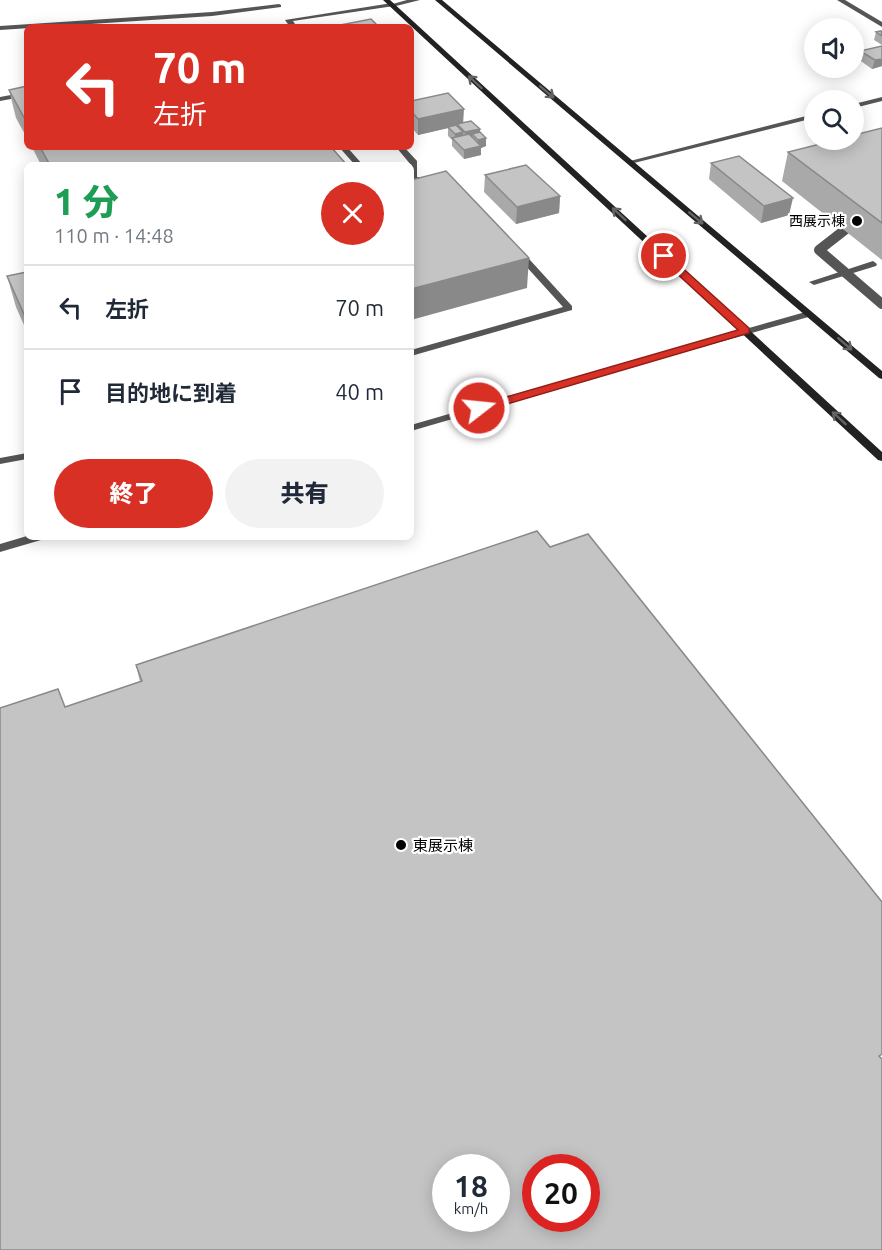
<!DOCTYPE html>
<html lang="ja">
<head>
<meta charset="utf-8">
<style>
	:root { --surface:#fff; --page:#f2f2f3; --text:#1f2937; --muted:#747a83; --line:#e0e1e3; --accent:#d93025 }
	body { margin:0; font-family:Ubuntu,"Noto Sans JP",sans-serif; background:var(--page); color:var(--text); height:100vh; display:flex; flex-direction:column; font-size:22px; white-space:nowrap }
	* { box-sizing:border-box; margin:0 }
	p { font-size:20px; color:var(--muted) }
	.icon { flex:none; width:33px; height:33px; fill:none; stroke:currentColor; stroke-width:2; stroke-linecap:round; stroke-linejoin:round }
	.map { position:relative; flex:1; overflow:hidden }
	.drawer { position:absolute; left:24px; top:162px; width:390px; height:378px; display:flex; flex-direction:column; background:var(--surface); border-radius:9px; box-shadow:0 3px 15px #0003 }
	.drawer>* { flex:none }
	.banner { position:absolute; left:24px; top:24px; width:390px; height:126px; border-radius:9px; box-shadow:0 3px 15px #0003; background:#d93025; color:#fff; overflow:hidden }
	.fabs { position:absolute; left:804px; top:18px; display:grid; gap:12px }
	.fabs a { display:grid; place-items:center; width:60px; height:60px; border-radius:50%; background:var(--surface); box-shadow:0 3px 15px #0003; font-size:30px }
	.speed { position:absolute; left:432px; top:1154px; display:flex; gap:12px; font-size:30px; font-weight:700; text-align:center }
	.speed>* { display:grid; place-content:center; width:78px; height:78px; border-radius:50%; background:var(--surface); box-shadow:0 3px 15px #0003; line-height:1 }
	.speed small { font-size:15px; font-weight:400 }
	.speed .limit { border:9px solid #d22; background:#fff; color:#111 }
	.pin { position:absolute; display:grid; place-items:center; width:51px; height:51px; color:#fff; margin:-26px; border:3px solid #fff; border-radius:50%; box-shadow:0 2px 6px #0007 }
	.me { position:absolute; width:66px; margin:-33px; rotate:74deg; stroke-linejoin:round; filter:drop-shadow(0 0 4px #0008) }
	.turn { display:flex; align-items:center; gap:21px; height:126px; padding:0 30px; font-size:27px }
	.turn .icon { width:78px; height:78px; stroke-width:2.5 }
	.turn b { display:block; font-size:42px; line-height:51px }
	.round { display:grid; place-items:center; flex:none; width:63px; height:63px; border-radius:32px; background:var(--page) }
	.headline { display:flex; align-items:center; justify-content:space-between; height:102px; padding:0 30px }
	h1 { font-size:36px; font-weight:800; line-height:45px; color:#1e9e55 }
	.primary-button { display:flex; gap:12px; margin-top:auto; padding:12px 30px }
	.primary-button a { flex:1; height:69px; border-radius:36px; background:var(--accent); color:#fff; font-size:24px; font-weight:800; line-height:69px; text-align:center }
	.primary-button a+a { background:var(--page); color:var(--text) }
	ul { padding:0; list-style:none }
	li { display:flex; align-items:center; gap:18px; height:84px; padding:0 30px; border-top:2px solid var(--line) }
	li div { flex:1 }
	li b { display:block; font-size:22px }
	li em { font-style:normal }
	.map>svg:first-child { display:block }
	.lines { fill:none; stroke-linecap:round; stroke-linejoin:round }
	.lane { fill:#555; fill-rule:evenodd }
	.street { fill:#555; fill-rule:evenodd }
	.secondary { fill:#222; fill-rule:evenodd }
	.lane-bridge { stroke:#555; stroke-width:10 }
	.wall { fill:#a9a9a9 }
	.shaded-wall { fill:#898989 }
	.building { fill:#c4c4c4; stroke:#898989; stroke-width:1.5; fill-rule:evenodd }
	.oneway { stroke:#646464 }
	.route { fill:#d93025; stroke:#8d1f18; stroke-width:1.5 }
	.poi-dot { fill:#000; stroke:#fff; stroke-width:2 }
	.labels { text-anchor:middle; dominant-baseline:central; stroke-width:4.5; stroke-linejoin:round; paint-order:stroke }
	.far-poi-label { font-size:14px; fill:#000; stroke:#fff; text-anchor:end }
	.poi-label { font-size:15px; fill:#000; stroke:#fff; text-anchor:start }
</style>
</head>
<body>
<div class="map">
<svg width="882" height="1250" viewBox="0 0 882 1250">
	<rect width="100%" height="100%" fill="#fff"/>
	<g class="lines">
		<path class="lane" d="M837,0H845L882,22V27Z
			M392,3L395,5L394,6L293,21L297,27H290L285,20Z
			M279,4L281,5V7L212,16L0,30V26L212,12Z
			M27,92V96L0,101V97Z
			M882,97V101L854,108V104Z
			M814,114V118L630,164L626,162Z
			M339,147H347L363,165H355Z
			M396,147H404L417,161V177L434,180V184L411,180V165Z
			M517,248L520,249L572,306V310L411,356V350L563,307L514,253L513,251Z
			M873,261L877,264L876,266L814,285L809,282Z
			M660,353L665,356L663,358L411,431V425Z
			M27,453V459L0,464V458Z
			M27,536L43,537L41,540L0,552V544Z"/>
		<path class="street" d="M407,0H420L392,7L389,5Z
			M809,311L812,312V316L663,358L660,359L655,356L657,354Z"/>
		<path class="secondary" d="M383,0H390L882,452V461L878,460Z
			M435,0H442L882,371V379L879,378Z"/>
		<path class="lane-bridge" d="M855,222L819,250L882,304"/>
	</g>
	<path class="wall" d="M882,31V45L874,40L876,32Z
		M882,46V66L872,69L858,59L860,51Z
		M27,86V138L16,118L9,90Z
		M411,101L463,122L480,132L486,146L481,148V155L464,159L452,146V140L448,136V128L418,135L411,127Z
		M882,128V260L782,181L788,152Z
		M32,147H331L347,165H41Z
		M711,163L789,215L761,223L709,179Z
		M485,175L560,196L559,213L516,224L484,192Z
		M27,272V332L16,307L7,276Z
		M550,547L65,707L140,682L136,665Z"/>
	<path class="shaded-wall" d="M882,59V66L872,69L875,60Z
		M464,109L463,125L457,124V126L418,135V119Z
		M480,129V137L472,134V139L465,141V132Z
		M463,132V141L455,140V134Z
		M486,138V146L481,148V155L464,159V150L478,147V140Z
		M560,196L559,213L516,224L517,207Z
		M793,198L789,215L761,223L764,206Z
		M529,258L527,288L411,320V289Z"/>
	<path class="building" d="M371,19L379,27H330Z
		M881,31L882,36L876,32Z
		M882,46V59L875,60L860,51Z
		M27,86V123L9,90Z
		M448,93L464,109L418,119L411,111V101Z
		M471,121L480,129L465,132L457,124Z
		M456,125L463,132L455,134L448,127Z
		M882,128V223L788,152L836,140H854V135Z
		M480,132L486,138L478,140L472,134Z
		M469,134L481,146L464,150L452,138Z
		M40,147H331L347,165H50Z
		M739,156L793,198L764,206L711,163Z
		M526,165L560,196L517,207L485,175Z
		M446,171L529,258L411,289V180Z
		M27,272V321L7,276Z
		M537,531L550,547L588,534L882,902V1054L879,1056L882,1059V1250H0V708L58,689L65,707L142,681L136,665ZM446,1167H496V1218H446ZM536,1167H586V1218H536Z"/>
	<defs><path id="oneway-shaft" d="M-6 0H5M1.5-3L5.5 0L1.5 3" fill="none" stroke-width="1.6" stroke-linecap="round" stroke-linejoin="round" transform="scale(1.5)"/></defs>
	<g class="oneway">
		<use href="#oneway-shaft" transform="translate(475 82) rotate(-137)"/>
		<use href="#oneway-shaft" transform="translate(547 92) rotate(40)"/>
		<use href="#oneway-shaft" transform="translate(619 214) rotate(-137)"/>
		<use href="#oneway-shaft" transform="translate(696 218) rotate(40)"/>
		<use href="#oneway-shaft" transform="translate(845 344) rotate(41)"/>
		<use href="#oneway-shaft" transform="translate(839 418) rotate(-137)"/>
	</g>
	<path class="route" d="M660,254H667L749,328V333L483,411H475V406L738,330L660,258Z"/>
	<g class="poi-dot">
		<circle cx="857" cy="221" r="6"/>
		<circle cx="401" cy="845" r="6"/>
	</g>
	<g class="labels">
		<g class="far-poi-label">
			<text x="845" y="221">西展示棟</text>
		</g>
		<g class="poi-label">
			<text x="413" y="845">東展示棟</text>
		</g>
	</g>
</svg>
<div class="fabs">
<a><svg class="icon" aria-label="sound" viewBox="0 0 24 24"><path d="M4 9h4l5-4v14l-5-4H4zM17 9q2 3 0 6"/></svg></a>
<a><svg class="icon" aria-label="search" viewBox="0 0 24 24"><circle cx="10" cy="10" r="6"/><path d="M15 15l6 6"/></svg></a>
</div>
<div class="speed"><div>18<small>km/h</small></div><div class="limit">20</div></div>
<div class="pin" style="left:664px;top:256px;background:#d93025"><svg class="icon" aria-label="arrive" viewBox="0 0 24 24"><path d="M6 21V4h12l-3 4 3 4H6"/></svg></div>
<svg class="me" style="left:479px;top:408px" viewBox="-20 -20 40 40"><circle r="17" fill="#d93025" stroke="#fff" stroke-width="3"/><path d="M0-11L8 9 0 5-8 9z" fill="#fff"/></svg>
<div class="banner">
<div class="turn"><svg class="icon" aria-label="left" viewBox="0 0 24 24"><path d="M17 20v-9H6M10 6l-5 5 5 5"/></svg><div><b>70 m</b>左折</div></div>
</div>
<section class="drawer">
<div class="headline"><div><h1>1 分</h1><p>110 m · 14:48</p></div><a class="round" style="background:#d93025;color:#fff"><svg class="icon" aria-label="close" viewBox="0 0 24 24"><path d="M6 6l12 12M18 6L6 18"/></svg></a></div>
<ul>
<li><svg class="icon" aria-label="left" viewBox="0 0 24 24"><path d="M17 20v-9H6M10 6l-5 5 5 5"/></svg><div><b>左折</b></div><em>70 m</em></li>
<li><svg class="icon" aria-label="arrive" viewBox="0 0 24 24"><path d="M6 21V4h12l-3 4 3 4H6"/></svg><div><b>目的地に到着</b></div><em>40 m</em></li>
</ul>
<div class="primary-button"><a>終了</a><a>共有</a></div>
</section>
</div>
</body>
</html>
